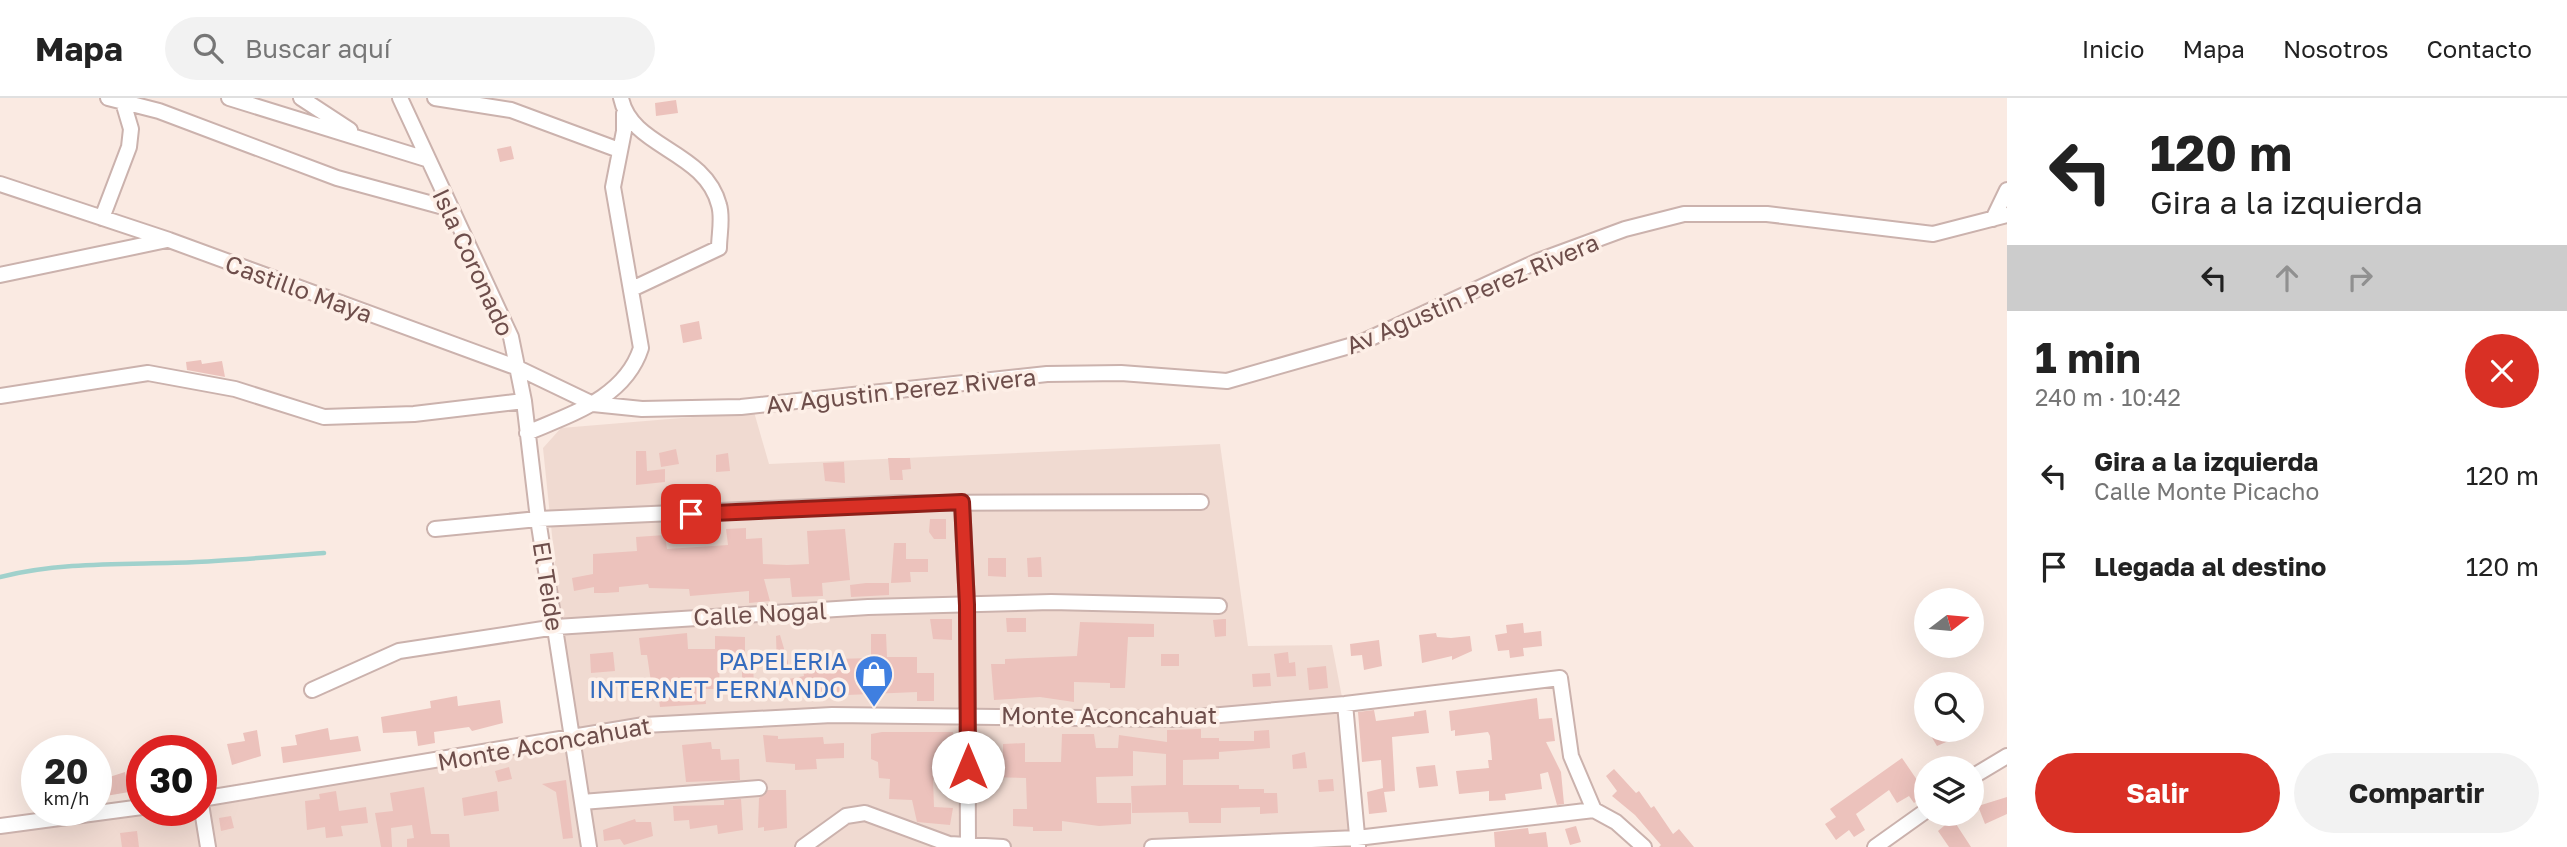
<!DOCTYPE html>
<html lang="es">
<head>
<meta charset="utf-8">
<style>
	:root { --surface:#fff; --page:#f2f2f2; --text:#222; --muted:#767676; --line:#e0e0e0; --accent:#d93025 }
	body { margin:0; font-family:"Golos Text",sans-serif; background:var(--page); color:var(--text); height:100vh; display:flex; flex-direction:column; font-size:26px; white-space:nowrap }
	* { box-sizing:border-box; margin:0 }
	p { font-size:23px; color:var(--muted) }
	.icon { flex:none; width:38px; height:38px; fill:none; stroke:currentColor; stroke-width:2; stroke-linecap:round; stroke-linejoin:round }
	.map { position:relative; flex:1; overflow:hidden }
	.sheet { display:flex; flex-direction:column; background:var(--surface); width:560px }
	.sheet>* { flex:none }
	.hud { background:#fff; color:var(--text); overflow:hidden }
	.needle { width:46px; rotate:74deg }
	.controls { position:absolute; left:1914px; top:490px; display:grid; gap:14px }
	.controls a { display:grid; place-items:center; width:70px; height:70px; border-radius:50%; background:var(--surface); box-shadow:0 7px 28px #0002; font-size:35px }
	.speed { position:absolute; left:21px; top:637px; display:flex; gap:14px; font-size:35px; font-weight:700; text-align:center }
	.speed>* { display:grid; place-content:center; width:91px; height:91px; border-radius:50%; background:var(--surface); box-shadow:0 7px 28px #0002; line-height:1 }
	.speed small { font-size:18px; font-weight:400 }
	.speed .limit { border:10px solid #d22; background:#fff; color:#111 }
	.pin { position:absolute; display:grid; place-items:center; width:60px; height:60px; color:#fff; margin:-30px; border-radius:14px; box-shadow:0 4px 10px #0006 }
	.me { position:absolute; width:77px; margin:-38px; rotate:0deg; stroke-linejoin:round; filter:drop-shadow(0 0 5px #0008) }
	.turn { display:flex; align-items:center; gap:24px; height:147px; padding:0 28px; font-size:32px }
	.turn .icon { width:91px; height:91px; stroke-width:2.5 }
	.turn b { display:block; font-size:49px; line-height:60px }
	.lanes { display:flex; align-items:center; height:66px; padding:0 28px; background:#0003; justify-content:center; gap:35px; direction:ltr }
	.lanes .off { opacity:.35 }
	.round { display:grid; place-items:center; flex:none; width:74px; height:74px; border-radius:37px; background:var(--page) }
	.summary { display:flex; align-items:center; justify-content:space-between; height:119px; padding:0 28px }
	h1 { font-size:42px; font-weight:700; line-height:52px }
	.primary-button { display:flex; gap:14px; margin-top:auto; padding:14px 28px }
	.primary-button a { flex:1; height:80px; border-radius:42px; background:var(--accent); color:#fff; font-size:28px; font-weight:700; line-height:80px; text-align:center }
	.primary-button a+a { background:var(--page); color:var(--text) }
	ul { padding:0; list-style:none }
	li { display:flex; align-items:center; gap:21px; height:91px; padding:0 28px }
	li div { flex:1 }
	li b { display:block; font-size:26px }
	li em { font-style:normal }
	header { display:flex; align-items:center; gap:42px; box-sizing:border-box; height:98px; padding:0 35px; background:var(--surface); border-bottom:2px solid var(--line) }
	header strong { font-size:33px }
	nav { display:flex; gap:38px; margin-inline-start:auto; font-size:24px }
	.search { width:490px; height:63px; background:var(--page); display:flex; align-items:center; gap:18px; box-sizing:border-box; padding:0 24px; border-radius:38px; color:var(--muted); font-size:26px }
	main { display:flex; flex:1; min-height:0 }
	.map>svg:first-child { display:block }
	.residential { fill:#f0dad1 }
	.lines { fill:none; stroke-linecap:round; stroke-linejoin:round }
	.stream { stroke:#a0d1cc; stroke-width:4.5 }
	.building { fill:#ecc2bc }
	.minor-casing { stroke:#cbb2ad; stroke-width:18 }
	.minor { stroke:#fff; stroke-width:14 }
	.route-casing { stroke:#8d1f18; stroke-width:18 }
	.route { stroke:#d93025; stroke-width:12 }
	.labels { text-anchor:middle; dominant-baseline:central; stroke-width:7; stroke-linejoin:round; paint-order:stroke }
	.street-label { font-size:24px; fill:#6e4e4b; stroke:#fdefe7 }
	.shop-label { font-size:24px; fill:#366cbe; stroke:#fdefe7; text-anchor:end }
</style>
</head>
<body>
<header>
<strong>Mapa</strong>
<div class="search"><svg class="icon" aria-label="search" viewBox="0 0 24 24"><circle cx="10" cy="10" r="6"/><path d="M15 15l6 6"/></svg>Buscar aquí</div>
<nav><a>Inicio</a><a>Mapa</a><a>Nosotros</a><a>Contacto</a></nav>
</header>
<main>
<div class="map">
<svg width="2007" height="749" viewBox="0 0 2007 749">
	<rect width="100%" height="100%" fill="#faeae2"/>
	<path class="residential" d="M754,314L769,366L1220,346L1248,548L1332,547L1345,615L1361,749H0V732L142,712H201V702L573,640L543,350L561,330Z"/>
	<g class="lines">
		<path class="stream" d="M0,479C64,463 131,467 196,464C239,462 282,458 324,455"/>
	</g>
	<path class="building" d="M676,2L678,15L656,18L655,5Z
		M511,48L514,61L500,64L497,51Z
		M699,223L702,241L683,245L680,227Z
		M201,262L202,266L222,263L225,279L187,272L186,264Z
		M676,351L679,366L661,369L659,355Z
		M636,353H646L647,373L665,371V384L636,387Z
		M728,355L730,373L716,374V357Z
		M888,360H910L911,371L902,372L903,382H890Z
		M844,364L845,385L825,383L823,365Z
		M930,421H946V441H934L929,434Z
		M746,430V441L762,440L763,466L787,467L809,466L807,433L845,431L850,482L822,485L823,498L792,499L790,480L764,481L770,503L749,505V493L690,498L689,491L649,490L648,486L619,489V494L605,495H594V489L574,493L572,480L593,476V456L637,453L636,439L665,437L667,451L728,447L726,431Z
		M894,445H906V461H928V474H910L911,484L891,485Z
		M1041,459L1042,479H1028L1027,460Z
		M988,460H1006V479L988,478Z
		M866,485H889V497L851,499L850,487Z
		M1006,520H1026V534H1007Z
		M930,521H952V542L933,541Z
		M1223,521H1226V538L1215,539L1213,522Z
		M1080,524L1154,526V539H1128L1125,590H1110V585L1074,584V604L1040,599L994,602L991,566H1005V561L1077,558Z
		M1523,525L1524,535L1541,533L1542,548L1523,550L1524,558L1510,560L1509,552L1498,553L1495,537L1507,535L1506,527Z
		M687,535L688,551H715V538L745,539V558H720L719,591H704L706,606L660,609L658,596L653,597L647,557H641L639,540Z
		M1436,535L1437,539L1451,540L1470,538L1472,553L1452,562V558L1422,565L1419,537Z
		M871,536H886L887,559H917V575H934V603H917V594L824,598L816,597L815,589H774V584L804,578L801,562L871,560Z
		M780,537L788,564V570H777L776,538Z
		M1379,542L1382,568L1364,572L1362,557L1351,558L1350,546Z
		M613,554L615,573L591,575L590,556Z
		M1288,554L1289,565L1295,564L1296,578L1277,579L1274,556Z
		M1161,556H1179V568H1161Z
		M742,562H753L754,592H742Z
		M1326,568L1328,590L1309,592L1307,570Z
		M1270,575L1271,588L1253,589L1252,576Z
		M457,598L458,608L500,602L503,625L472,633L469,629L434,634L435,645L418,648L416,633L383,635L381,619L431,610L430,603Z
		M1537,600L1539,621L1552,620L1555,643L1546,644L1561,674L1564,706L1557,707L1548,674L1540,676L1542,691L1505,696L1506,702L1489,703V693L1459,696L1456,673L1489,670L1488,662H1492L1490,638L1488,634L1455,638V632L1451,633L1449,613Z
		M1374,612L1376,623L1414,618V614L1426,612L1429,635L1392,639L1395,693L1384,694L1387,714L1369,716L1367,694L1383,690L1381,662L1362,664L1358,614Z
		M328,630L330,642L358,638L361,653L283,665L281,649L297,647L295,637Z
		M1201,631V640H1219V643H1254V633L1269,632L1270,650L1219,654V661L1183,662V687H1239V691H1264V695H1277L1278,715L1260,716V709L1221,710V725H1189L1188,714L1132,715L1131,688L1166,687V656L1133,653V678L1096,679L1097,705H1131V726L1099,728L1062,723V733H1033V729L1013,728V711H1027L1026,680L986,679V661H1003V646L1025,645V664H1061L1062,636H1094L1096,650H1118L1119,637L1167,644V632Z
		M257,632L261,658L232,667L227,646L245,643L243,635Z
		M1945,632H1951L1953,641L1937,648L1931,638Z
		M882,634H953L955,681H933L934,709L953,710L950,727L917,724L912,702L889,701L890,681L879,680L878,664L871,661V636Z
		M763,637L778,638V641L823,639L824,646L844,645V660L816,661L817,671L795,672V666L766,664Z
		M711,644L712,651H720L721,662L739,661L740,682L686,684L682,647Z
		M1305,654L1307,670L1293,671L1292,657Z
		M1902,660L1926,695L1914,705L1909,698L1897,705L1889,692L1856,716L1865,732L1854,739L1849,732L1836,742L1825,726L1836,719L1830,711Z
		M1435,667L1438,688L1419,690L1416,669Z
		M509,669L512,681L498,684L495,673Z
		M1614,671L1636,695L1639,693L1651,710L1654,708L1673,736L1679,731L1694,749H1659L1661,747L1635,717L1612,698L1617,693L1606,678Z
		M125,674L129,694L100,699L97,683Z
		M1333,681L1334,693L1319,694L1318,682Z
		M566,682L573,740L563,741L556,694L542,686Z
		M424,689L431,736H449L450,749H407V741L414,740L412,727L391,730L392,749H381L375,715L393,713L390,695Z
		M768,692H786L787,730L764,733V729L758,730L759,700Z
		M336,693L339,713L366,709L368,725L341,728L343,738L326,740L325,729L307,732L305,703L320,701L319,696Z
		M497,693L499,713L464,718L462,700Z
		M2007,699V716L1985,726L1978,708Z
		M741,701L743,732L718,736L717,727L690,731L689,722L674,723L673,708L724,707V702Z
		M231,718L234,730L221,733L219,720Z
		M635,721L636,724H651L653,738L624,747L620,741L604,743L603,732Z
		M1951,722L1956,726L1971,749H1949L1938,733Z
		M1576,728L1581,744L1570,747L1565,731Z
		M1528,730L1529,736L1546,734L1548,749H1495L1494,734Z
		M137,733L139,749H122L120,735Z"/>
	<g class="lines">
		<g class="minor-casing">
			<path id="minor" d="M108,0L159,13L337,80L451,111
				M229,0L426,61
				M301,0L350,32
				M400,0L511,239L524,303L538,421L589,749
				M435,0L511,12L619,52
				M621,0C631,50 705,52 719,107C723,120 719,137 719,150L632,191
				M0,86L169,142L518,270L593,306L642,311L741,309L1047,276L1121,275L1227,283L1360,245L1538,163L1625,131L1684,116H1767L1933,136L2007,117
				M102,120L129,49L131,31L123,4
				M1993,121L2007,92
				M0,177L167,142
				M0,298L148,275L235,291L324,319L414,316L524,303
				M527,335C571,316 625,300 641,250L613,89L624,33V15
				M962,404L967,507L968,749
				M435,431L538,421L902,405L1201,404
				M312,592L399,553L556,529L868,509L1051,504L1219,508
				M1345,606L1358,748
				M1972,679L2007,658
				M201,701L644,627L832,617L1175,621L1345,606L1560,580L1571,658L1594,712L1616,724L1644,749
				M582,704L759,690
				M201,706L208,749
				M0,728L142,709
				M803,749L846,718L865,715L949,746L1003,749
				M1152,749L1357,740L1594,712
				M1875,749L1927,712"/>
		</g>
		<use href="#minor" class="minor"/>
	</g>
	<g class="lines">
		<g class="route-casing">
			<path id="route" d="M691,416L962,404L967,507L968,669"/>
		</g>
		<use href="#route" class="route"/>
	</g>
	<defs>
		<g id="shop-pin" transform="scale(2.0125)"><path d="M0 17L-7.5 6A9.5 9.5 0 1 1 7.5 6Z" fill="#3f7fe0" stroke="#fdefe7"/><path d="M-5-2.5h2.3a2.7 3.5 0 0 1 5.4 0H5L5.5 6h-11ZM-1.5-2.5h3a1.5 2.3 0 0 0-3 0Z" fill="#fff"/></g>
	</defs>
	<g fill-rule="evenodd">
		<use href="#shop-pin" x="874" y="576"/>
	</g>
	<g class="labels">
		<g class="street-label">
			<text transform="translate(474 164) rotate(65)">Isla Coronado</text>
			<text transform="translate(299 190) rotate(20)">Castillo Maya</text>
			<text transform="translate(1472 195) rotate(-23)">Av Agustin Perez Rivera</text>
			<text transform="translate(901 292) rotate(-6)">Av Agustin Perez Rivera</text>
			<text transform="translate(549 488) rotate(81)">El Teide</text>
			<text transform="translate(760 515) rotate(-3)">Calle Nogal</text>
			<text x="1109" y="616">Monte Aconcahuat</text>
			<text transform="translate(544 645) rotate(-10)">Monte Aconcahuat</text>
		</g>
		<g class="shop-label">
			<text x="847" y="562">PAPELERIA<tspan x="847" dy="28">INTERNET FERNANDO</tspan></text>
		</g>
	</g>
</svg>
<div class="controls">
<a><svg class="needle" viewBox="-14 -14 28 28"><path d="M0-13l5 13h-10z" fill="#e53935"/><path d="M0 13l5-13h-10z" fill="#767676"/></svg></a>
<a><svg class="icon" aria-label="search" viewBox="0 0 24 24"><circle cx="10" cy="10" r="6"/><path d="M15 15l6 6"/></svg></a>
<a><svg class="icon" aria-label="layers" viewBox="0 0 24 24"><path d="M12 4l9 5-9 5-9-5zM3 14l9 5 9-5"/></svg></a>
</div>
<div class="speed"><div>20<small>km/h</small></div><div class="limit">30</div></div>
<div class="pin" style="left:691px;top:416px;background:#d93025"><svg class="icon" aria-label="arrive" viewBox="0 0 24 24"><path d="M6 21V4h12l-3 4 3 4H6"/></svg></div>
<svg class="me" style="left:968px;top:669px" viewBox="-20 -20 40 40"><circle r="19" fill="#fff"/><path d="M0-13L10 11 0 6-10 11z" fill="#d93025"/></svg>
</div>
<section class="sheet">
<div class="hud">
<div class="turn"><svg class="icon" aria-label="left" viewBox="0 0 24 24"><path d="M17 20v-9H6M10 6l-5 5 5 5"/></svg><div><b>120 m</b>Gira a la izquierda</div></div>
<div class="lanes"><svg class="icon" aria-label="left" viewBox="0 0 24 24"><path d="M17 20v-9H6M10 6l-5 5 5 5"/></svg><svg class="icon off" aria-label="ahead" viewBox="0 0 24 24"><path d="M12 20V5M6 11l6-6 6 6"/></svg><svg class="icon off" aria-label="right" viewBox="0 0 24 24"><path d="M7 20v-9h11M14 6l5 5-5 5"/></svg></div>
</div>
<div class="summary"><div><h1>1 min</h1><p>240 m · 10:42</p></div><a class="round" style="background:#d93025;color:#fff"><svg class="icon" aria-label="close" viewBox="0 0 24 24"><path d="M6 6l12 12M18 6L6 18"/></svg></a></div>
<ul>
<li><svg class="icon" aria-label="left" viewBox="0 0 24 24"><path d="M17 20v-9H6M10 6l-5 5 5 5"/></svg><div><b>Gira a la izquierda</b><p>Calle Monte Picacho</p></div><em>120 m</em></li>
<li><svg class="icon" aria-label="arrive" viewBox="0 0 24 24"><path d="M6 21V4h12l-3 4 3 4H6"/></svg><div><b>Llegada al destino</b></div><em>120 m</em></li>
</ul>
<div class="primary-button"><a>Salir</a><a>Compartir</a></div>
</section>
</main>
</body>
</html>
